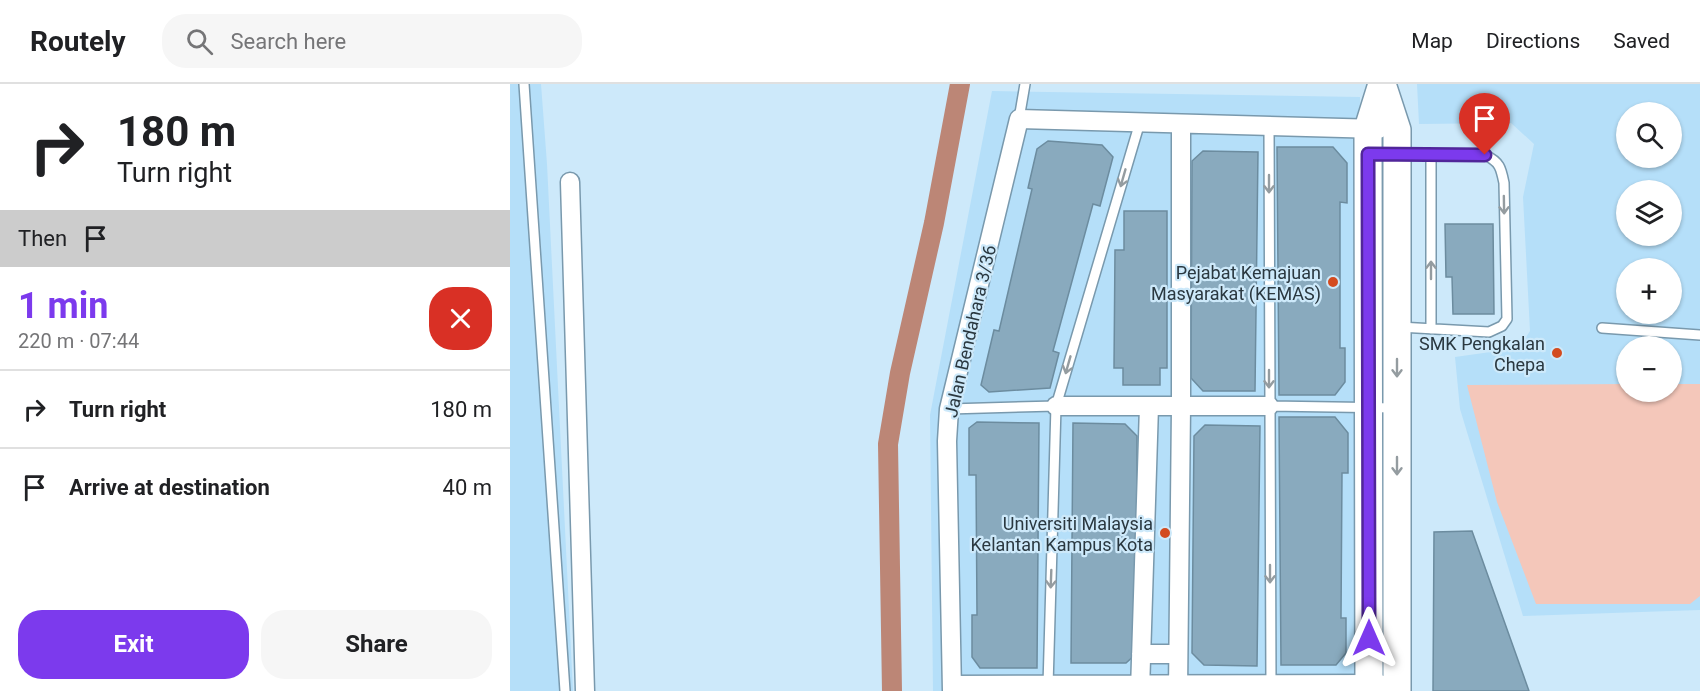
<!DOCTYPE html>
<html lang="en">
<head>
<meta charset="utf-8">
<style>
	:root { --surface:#fff; --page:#f6f6f6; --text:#202124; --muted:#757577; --line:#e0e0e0; --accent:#7c3aed }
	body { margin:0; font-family:Roboto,sans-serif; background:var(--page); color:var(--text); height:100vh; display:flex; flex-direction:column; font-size:22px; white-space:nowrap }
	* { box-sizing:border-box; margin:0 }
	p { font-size:20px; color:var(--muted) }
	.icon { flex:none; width:33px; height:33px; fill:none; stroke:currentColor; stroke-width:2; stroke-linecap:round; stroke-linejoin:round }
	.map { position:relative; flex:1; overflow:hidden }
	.side { display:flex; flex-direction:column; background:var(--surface); width:510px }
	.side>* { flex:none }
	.banner { background:#fff; color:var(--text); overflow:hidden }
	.tools { position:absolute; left:1106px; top:18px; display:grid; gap:12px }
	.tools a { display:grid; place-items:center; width:66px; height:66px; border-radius:50%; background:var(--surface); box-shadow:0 2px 4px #0004; font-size:30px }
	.pin { position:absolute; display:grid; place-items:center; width:51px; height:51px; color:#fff; margin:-62px -26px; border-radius:50% 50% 50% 0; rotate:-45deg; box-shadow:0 0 6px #0007 }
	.pin .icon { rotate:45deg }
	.me { position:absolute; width:66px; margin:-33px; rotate:0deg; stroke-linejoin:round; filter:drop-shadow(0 0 4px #0008) }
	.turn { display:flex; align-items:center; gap:21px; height:126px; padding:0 18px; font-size:27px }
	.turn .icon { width:78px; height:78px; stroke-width:2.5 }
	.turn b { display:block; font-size:42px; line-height:51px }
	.then { display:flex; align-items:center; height:57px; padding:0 18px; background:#0003; gap:12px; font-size:22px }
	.round { display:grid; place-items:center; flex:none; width:63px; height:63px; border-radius:24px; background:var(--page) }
	.overview { display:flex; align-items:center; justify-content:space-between; height:102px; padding:0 18px }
	h1 { font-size:36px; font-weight:700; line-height:45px; color:var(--accent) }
	.button { display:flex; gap:12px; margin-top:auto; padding:12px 18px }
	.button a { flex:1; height:69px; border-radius:24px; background:var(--accent); color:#fff; font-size:24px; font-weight:700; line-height:69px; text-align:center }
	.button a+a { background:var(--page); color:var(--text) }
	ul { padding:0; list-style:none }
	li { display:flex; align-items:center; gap:18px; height:78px; padding:0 18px; border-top:2px solid var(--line) }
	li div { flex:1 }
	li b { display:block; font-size:22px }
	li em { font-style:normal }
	header { display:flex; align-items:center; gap:36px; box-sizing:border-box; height:84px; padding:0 30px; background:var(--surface); border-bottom:2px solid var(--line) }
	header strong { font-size:28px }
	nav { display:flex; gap:33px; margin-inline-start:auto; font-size:21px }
	.search { width:420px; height:54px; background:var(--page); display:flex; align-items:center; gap:15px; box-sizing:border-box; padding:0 21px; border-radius:24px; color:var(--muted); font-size:22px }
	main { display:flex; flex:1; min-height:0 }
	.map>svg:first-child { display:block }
	.built { fill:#b5dff9; fill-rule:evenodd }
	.green { fill:#f4c7ba }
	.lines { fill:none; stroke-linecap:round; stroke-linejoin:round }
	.canal { stroke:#bc8676; stroke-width:20 }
	.building { fill:#89aabe; stroke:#6c8c9f; stroke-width:1.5 }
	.lane-casing { stroke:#7999ad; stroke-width:12 }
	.street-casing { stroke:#7999ad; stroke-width:21 }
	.secondary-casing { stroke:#7999ad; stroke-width:30 }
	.lane { stroke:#fff; stroke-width:9 }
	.street { stroke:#fff; stroke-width:18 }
	.secondary { stroke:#fff; stroke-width:27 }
	.oneway { stroke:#949ca0 }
	.route-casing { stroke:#51269a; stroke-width:15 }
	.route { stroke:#7c3aed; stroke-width:10 }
	.poi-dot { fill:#d34b1f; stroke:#cde9fa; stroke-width:2 }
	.labels { text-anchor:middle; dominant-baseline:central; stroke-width:4.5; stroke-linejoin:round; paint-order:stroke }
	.poi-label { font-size:18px; fill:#2a3840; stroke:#cde9fa; text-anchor:end }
	.street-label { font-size:18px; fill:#2a3840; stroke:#cde9fa }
</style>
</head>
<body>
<header>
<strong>Routely</strong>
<div class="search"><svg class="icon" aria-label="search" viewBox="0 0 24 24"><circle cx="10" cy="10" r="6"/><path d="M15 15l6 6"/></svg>Search here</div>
<nav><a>Map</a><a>Directions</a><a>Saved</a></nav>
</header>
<main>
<section class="side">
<div class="banner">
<div class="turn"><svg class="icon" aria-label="right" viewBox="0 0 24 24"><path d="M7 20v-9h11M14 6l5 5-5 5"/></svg><div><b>180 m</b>Turn right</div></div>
<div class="then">Then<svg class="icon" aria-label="arrive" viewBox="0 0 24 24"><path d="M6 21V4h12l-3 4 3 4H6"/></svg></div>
</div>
<div class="overview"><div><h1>1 min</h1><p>220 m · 07:44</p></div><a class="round" style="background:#d93025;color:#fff"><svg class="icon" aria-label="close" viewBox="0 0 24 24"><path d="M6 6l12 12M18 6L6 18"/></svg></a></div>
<ul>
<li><svg class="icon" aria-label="right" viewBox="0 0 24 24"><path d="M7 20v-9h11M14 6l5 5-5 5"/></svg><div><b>Turn right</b></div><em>180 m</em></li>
<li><svg class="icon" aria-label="arrive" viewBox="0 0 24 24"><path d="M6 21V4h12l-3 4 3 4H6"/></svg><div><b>Arrive at destination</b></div><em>40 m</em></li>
</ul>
<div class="button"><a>Exit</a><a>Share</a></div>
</section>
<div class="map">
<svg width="1190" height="607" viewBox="0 0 1190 607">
	<rect width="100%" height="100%" fill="#cde9fa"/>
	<path class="built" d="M0,0H31L37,80L63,607H0Z
		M907,0H1190V526L1013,532L950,325L945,273L1009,264L1020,247L1013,113L1024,60L1001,39L909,40ZM1116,28H1161V74H1116ZM1116,106H1161V152H1116ZM1116,184H1161V230H1116ZM1116,262H1161V308H1116Z
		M482,7L850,13L846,607H423L420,331Z"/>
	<path class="green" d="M1116,300V308H1161V300H1190V512L1180,520H1026L987,418L957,301Z"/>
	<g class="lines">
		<path class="canal" d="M382,607L378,360L390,289L424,139L450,0"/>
	</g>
	<path class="building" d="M538,57L592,61L603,73L590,122L583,120L543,267L549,269L540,304L479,308L471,301L484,246L489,247L522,105L518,104L527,65Z
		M767,63H823L837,79V119L830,118V264H835V298L825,311H769Z
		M693,67L748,68L745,307H693L681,294L682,77Z
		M614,127H657V284H650V301H613V284H604L605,166H614Z
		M935,140H983L984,230H943L942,193H936Z
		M769,333H825L838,349V389H832L831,534H836V569L826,581H771Z
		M467,338L529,339L527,584H470L462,573V531H467L466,391H459V344Z
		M563,339L615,340L627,352V569L616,579H561Z
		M695,341L750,342L747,582L694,581L682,569L684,352Z
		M962,447L1019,607H923L924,448Z"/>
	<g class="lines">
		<g class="lane-casing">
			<path id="lane" d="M14,0L55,607
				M509,35L515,0
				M759,42L761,604
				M860,70L975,71C990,78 991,84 994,99L997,235L992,242L979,248L889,243
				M921,70V245
				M1092,244L1190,251
				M759,322L886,324
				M439,325L546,322
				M538,602L546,322L630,38"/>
		</g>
		<g class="street-casing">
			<path id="street" d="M60,98L75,607
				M546,322H759
				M631,570H668
				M442,601L870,600
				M442,607L437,357L439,325L509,35L869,45
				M630,607L639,322
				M668,607L671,323V40"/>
		</g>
		<g class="secondary-casing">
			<path id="secondary" d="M872,0L887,46V607
				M859,607L858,45L872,0"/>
		</g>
		<use href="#lane" class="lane"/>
		<use href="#street" class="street"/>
		<use href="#secondary" class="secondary"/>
	</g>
	<defs><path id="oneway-shaft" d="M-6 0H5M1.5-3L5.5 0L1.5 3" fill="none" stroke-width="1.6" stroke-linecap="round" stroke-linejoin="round" transform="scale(1.5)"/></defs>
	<g class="oneway">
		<use href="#oneway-shaft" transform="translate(613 94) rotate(106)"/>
		<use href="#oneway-shaft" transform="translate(759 100) rotate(90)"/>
		<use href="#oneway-shaft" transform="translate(994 121) rotate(89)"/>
		<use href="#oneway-shaft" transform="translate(921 186) rotate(-90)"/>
		<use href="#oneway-shaft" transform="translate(558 281) rotate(106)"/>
		<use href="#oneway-shaft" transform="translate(887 284) rotate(90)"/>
		<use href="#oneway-shaft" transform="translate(759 295) rotate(90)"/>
		<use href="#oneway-shaft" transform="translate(887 382) rotate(90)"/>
		<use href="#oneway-shaft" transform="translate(760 490) rotate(90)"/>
		<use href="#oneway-shaft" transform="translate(541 495) rotate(92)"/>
	</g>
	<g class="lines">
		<g class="route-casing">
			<path id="route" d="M859,554L858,70L975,71"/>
		</g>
		<use href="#route" class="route"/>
	</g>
	<g class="poi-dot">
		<circle cx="823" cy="198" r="6"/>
		<circle cx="1047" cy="269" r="6"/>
		<circle cx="655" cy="449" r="6"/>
	</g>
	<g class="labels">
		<g class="poi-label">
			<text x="811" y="188">Pejabat Kemajuan<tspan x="811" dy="21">Masyarakat (KEMAS)</tspan></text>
			<text x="1035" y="259">SMK Pengkalan<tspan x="1035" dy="21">Chepa</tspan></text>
			<text x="643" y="439">Universiti Malaysia<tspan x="643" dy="21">Kelantan Kampus Kota</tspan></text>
		</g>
		<g class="street-label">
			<text transform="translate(460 247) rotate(-77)">Jalan Bendahara 3/36</text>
		</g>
	</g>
</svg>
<div class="tools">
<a><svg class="icon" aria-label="search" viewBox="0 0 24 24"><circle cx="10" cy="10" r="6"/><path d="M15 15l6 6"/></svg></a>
<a><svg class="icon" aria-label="layers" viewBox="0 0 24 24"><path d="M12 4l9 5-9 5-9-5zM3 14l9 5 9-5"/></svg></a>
<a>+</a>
<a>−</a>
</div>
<div class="pin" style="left:975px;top:71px;background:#d93025"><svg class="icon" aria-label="arrive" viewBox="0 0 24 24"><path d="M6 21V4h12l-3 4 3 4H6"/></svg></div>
<svg class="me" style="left:859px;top:554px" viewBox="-20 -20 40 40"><path d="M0-17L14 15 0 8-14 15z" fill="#7c3aed" stroke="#fff" stroke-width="4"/></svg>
</div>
</main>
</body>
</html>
